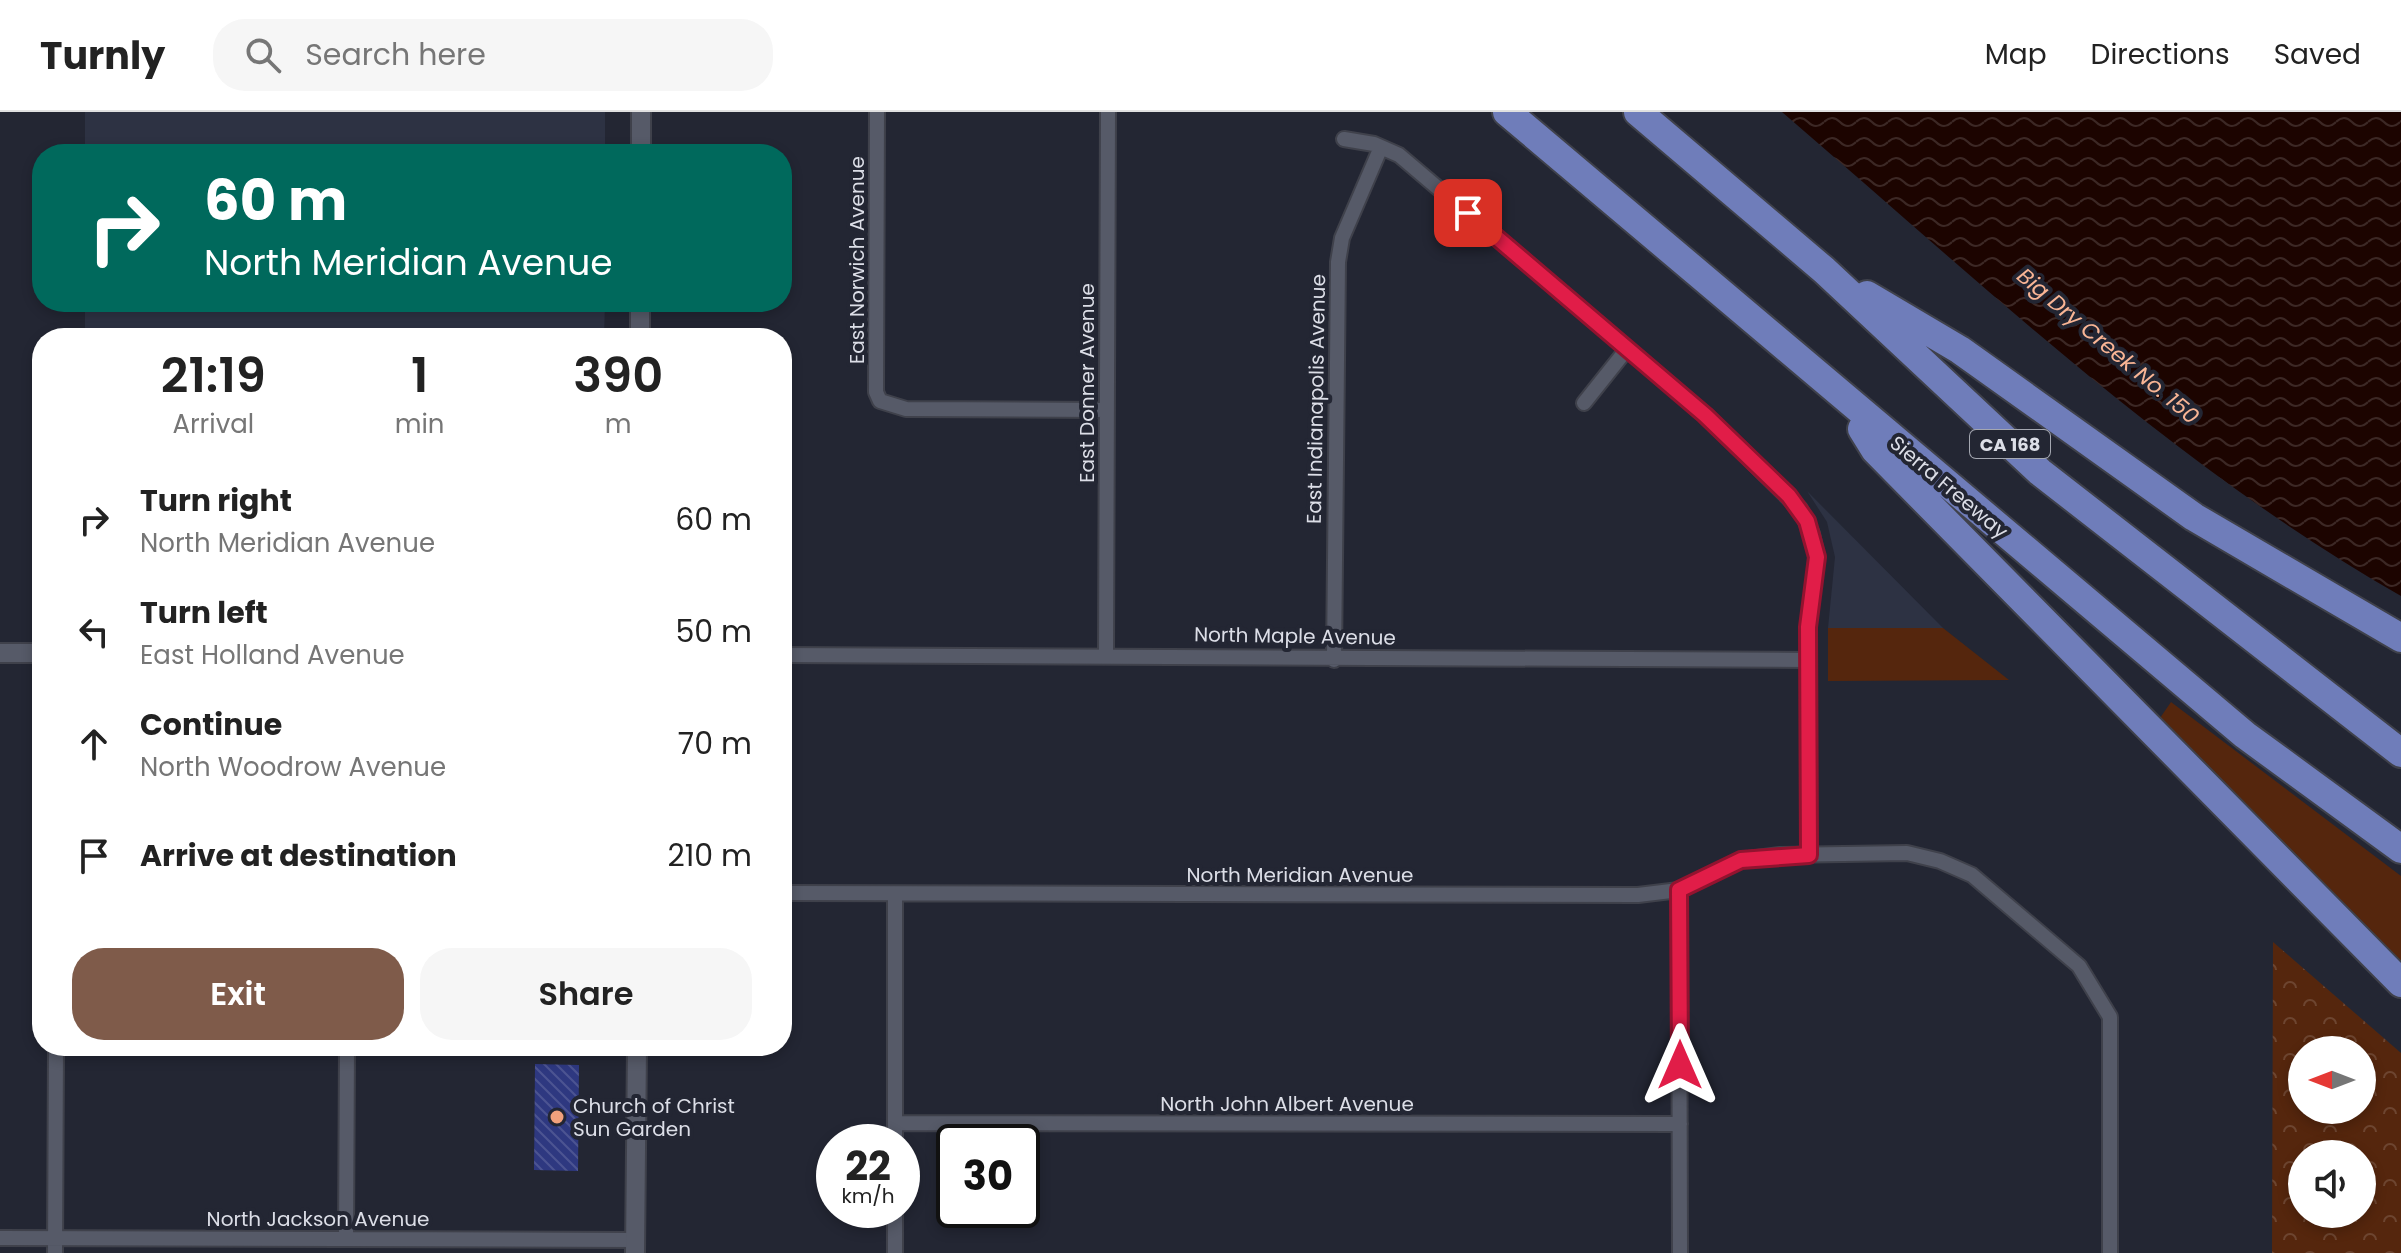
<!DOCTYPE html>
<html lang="en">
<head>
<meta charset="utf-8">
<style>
	:root { --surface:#fff; --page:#f6f6f6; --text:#222; --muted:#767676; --line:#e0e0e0; --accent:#7f5b4a }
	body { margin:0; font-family:Poppins,sans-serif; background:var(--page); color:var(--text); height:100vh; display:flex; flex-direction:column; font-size:30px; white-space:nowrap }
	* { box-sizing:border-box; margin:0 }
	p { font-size:26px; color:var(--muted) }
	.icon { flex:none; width:44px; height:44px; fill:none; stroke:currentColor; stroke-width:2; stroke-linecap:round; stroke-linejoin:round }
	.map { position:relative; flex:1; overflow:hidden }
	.sheet { position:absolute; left:32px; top:216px; width:760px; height:728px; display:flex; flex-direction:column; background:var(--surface); border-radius:32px; box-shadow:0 4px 12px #0003 }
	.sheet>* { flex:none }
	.guide { position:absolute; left:32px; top:32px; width:760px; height:168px; border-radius:32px; box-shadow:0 4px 12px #0003; background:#00695c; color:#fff; overflow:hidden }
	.needle { width:52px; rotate:270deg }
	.fabs { position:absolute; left:2288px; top:924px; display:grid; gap:16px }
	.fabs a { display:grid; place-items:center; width:88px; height:88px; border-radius:50%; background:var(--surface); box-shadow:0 4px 12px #0003; font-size:40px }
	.speed { position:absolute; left:816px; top:1012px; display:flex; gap:16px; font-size:40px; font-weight:700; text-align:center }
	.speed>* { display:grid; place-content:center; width:104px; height:104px; border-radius:50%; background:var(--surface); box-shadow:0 4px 12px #0003; line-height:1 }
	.speed small { font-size:20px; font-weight:400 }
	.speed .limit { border:4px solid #111; border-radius:12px; background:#fff; color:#111 }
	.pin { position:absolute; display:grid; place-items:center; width:68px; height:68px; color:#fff; margin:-34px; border-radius:16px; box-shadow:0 4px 12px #0006 }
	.me { position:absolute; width:88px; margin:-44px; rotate:0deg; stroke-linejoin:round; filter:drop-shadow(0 0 6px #0008) }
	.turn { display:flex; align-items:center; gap:28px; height:168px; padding:0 40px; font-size:36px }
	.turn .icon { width:104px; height:104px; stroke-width:2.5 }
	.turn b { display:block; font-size:56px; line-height:68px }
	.eta { display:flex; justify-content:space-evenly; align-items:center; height:136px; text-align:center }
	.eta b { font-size:48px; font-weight:600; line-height:56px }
	.primary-button { display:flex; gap:16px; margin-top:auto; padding:16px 40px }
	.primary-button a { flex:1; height:92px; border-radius:32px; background:var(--accent); color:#fff; font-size:32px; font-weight:600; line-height:92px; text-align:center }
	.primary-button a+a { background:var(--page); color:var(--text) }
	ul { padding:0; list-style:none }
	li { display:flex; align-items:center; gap:24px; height:112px; padding:0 40px }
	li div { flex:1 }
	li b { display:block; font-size:30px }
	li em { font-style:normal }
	header { display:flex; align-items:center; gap:48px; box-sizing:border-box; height:112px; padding:0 40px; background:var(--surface); border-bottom:2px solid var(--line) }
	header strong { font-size:38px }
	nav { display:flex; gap:44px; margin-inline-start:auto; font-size:28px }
	.search { width:560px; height:72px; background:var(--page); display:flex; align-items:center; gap:20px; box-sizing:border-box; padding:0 28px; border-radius:32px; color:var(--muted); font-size:30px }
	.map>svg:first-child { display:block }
	.built { fill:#2d3243 }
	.grass { fill:#55260d }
	.park { fill:url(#park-crowns); fill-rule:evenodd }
	.water { fill:url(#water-waves) }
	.building { fill:url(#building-back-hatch) }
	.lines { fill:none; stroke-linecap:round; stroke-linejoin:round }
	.minor-casing { stroke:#3f414b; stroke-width:18 }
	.tertiary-casing { stroke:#3f414b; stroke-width:22 }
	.motorway-casing { stroke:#3f414b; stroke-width:32 }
	.minor { stroke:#565a68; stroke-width:14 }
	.tertiary { stroke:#565a68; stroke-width:18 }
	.motorway { stroke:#6f7dba; stroke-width:28 }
	.route-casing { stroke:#92132f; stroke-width:20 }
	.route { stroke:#e11d48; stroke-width:14 }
	.poi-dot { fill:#f1a17c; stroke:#232633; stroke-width:3 }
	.labels { text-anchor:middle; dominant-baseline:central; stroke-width:8; stroke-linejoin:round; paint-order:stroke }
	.shield { fill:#232633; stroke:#a4a7b1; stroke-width:2 }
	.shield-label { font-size:18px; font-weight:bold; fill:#dcdee7 }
	.street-label { font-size:20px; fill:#dcdee7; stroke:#232633 }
	.poi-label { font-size:20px; fill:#dcdee7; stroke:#232633; text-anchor:start }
	.water-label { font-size:22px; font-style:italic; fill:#f9b595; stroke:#232633 }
</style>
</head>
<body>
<header>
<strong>Turnly</strong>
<div class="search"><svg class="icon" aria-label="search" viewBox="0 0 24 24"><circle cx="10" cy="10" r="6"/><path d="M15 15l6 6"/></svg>Search here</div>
<nav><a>Map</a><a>Directions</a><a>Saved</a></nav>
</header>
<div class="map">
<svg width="2401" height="1141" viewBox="0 0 2401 1141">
	<defs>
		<pattern id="park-crowns" width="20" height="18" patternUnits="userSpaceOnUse" patternTransform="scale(2)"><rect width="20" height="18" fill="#55260d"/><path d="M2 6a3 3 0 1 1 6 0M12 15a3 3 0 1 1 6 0" fill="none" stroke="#6d4530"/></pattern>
		<pattern id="water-waves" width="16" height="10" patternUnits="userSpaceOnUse" patternTransform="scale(2)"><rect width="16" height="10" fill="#1c0400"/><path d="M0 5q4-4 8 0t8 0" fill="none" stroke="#3c2825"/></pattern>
		<pattern id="building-back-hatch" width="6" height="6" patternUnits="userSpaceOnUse" patternTransform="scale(2)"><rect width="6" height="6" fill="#2e3880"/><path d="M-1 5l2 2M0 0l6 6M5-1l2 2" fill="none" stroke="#4c5492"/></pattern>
	</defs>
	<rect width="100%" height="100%" fill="#232633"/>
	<path class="built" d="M85,0H605V42H85Z
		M85,190H605L604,226H85Z
		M1807,379L1943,516H1828L1835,445L1827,410Z"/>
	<path class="grass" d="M1828,516H1943L2009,568L1828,569Z
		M2171,590L2401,764V851L2160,606Z"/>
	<path class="park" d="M2273,830L2401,941V1141H2272ZM2302,938H2362V998H2302ZM2302,1042H2362V1102H2302Z"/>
	<path class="water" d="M1782,0H2401V484C2175,355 1979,169 1782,0Z"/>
	<path class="building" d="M535,952L579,953L578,1059L534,1058Z"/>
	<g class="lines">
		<g class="minor-casing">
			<path id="minor" d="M877,0L876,280L880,289L906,297L1107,298
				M1344,27L1374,32L1399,43L1705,303L1800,397L1812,422L1817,445L1808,515L1809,743
				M1584,291L1627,237
				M782,543L1808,548
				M1106,543L1108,0
				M1334,548L1338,150L1342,126L1381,35
				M1679,778L1680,1141
				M782,781L1638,783L1679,778L1741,748L1780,743L1907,741L1940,749L1972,763L2079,854L2110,905V1141
				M895,1011L1680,1012
				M895,1030V782
				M895,1098V1141
				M0,1126L635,1128
				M346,1127L347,934
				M55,1141L56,934"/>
		</g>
		<g class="tertiary-casing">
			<path id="tertiary" d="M641,42V0
				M640,226V190
				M0,541H42
				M635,1141L637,934"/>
		</g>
		<g class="motorway-casing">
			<path id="motorway" d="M1507,0L2245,623L2401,737
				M1638,0L1824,158L2040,360L2401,641
				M1867,183L1960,238L2194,405L2401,526
				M1862,317L1875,338L2401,871"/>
		</g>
		<use href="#minor" class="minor"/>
		<use href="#tertiary" class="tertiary"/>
		<use href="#motorway" class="motorway"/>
	</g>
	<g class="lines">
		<g class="route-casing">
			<path id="route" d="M1468,101L1705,303L1789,384L1807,409L1817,445L1808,515L1809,743L1741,748L1679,778L1680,953"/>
		</g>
		<use href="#route" class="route"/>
	</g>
	<circle class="poi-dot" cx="557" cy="1005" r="8"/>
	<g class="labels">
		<rect class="shield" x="1970" y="318" width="80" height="28" rx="6"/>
		<g class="shield-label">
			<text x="2010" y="332">CA 168</text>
		</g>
		<g class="street-label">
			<text transform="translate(857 148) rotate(-90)">East Norwich Avenue</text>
			<text transform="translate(1087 271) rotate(-90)">East Donner Avenue</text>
			<text transform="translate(1316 287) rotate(-89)">East Indianapolis Avenue</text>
			<text transform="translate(1949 375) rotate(40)">Sierra Freeway</text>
			<text transform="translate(1295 524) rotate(1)">North Maple Avenue</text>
			<text x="1300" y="763">North Meridian Avenue</text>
			<text x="1287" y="992">North John Albert Avenue</text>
			<text x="318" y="1107">North Jackson Avenue</text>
		</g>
		<g class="poi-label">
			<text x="573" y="994">Church of Christ<tspan x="573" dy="23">Sun Garden</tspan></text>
		</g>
		<g class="water-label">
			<text transform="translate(2108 234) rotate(40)">Big Dry Creek No. 150</text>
		</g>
	</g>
</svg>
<div class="fabs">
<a><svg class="needle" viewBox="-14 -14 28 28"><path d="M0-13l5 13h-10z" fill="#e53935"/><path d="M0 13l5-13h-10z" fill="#767676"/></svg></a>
<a><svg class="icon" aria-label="sound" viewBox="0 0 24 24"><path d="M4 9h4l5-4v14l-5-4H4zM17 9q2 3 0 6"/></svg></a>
</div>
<div class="speed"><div>22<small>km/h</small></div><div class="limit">30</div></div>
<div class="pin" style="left:1468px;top:101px;background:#d93025"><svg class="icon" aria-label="arrive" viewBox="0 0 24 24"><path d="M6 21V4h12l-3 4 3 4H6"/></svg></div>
<svg class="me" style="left:1680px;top:953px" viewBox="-20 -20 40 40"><path d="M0-17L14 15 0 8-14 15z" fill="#e11d48" stroke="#fff" stroke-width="4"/></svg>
<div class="guide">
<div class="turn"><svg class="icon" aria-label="right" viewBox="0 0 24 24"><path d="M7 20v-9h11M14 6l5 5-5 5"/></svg><div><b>60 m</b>North Meridian Avenue</div></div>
</div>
<section class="sheet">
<div class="eta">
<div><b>21:19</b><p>Arrival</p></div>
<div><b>1</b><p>min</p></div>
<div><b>390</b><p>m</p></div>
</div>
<ul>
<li><svg class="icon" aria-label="right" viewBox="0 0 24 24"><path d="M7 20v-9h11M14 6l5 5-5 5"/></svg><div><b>Turn right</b><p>North Meridian Avenue</p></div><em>60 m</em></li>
<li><svg class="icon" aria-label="left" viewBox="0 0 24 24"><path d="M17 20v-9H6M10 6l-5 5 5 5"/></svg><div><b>Turn left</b><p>East Holland Avenue</p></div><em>50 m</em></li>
<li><svg class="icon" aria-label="ahead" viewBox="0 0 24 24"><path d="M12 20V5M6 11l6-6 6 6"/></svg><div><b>Continue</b><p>North Woodrow Avenue</p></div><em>70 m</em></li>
<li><svg class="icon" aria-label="arrive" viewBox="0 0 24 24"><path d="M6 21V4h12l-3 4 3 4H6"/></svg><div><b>Arrive at destination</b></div><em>210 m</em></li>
</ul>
<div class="primary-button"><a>Exit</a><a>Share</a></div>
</section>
</div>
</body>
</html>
